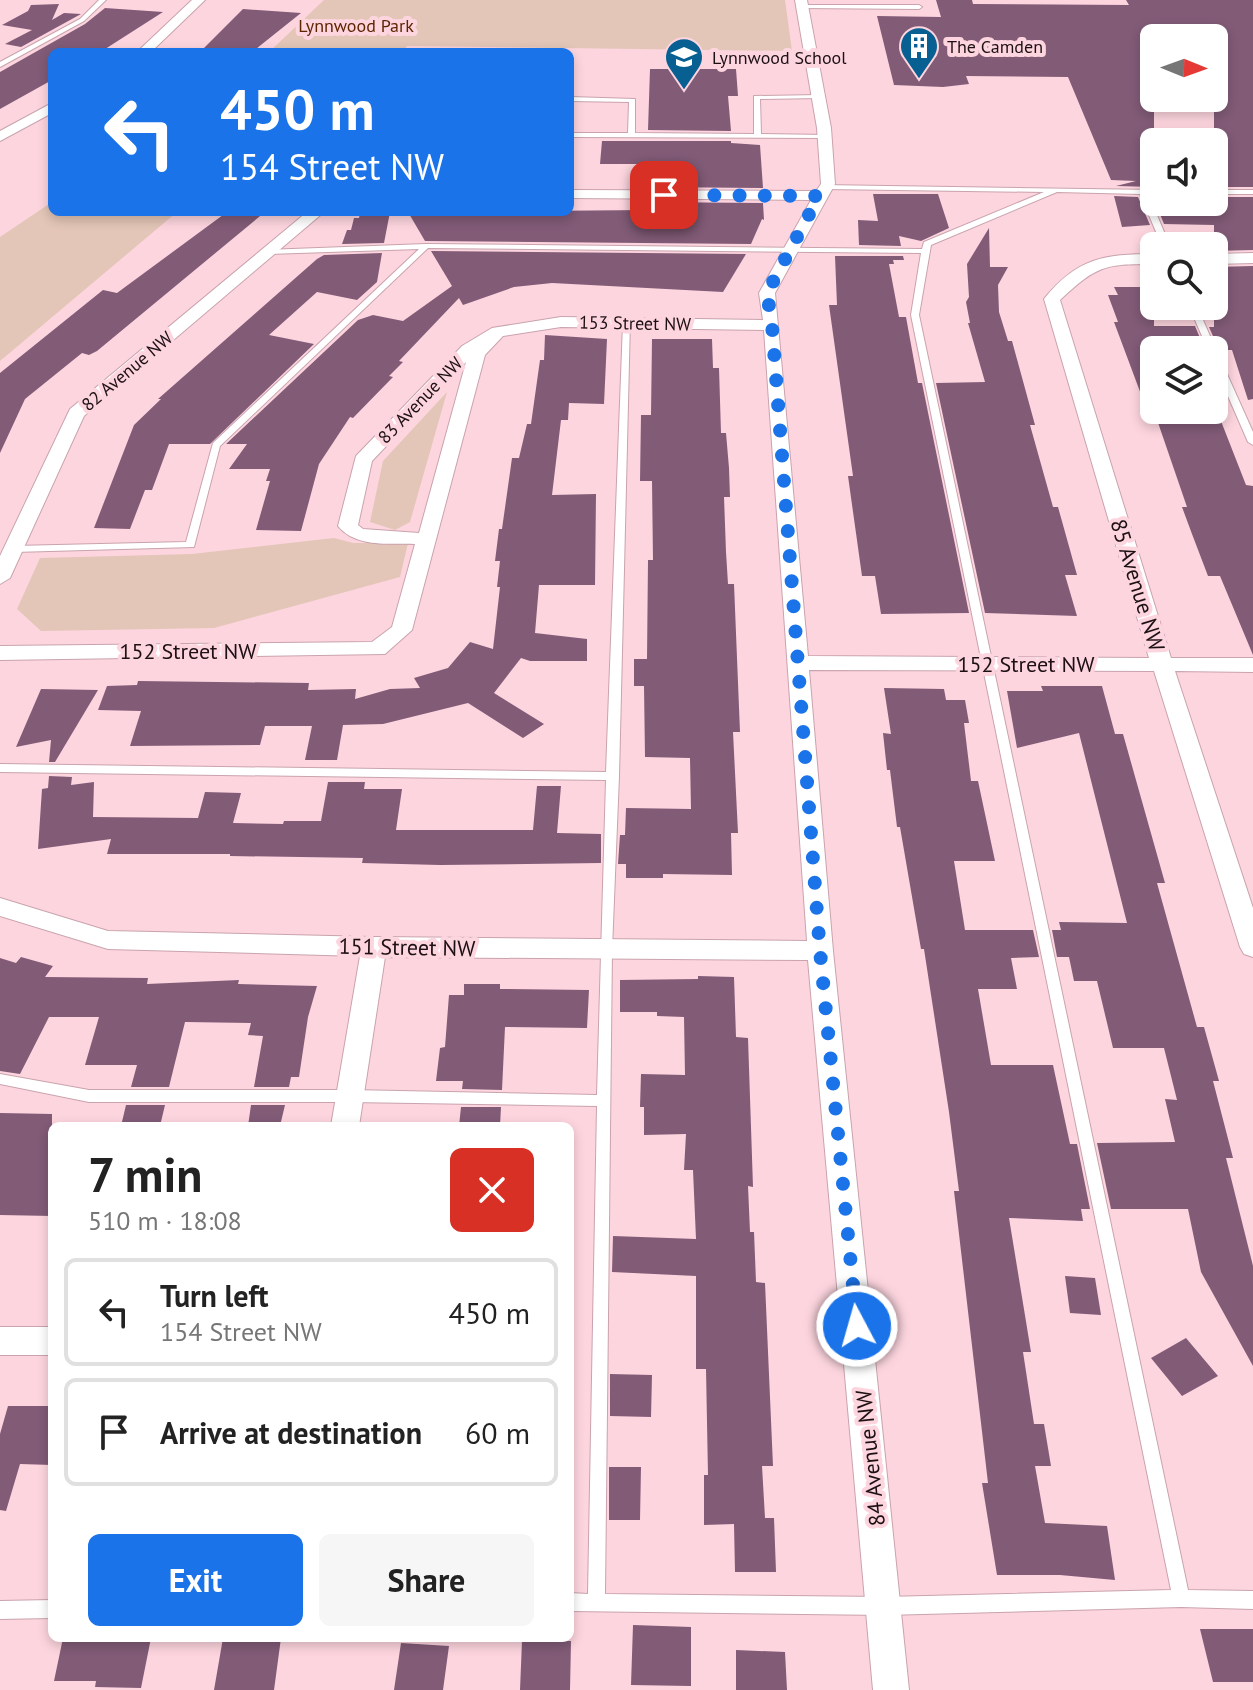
<!DOCTYPE html>
<html lang="en">
<head>
<meta charset="utf-8">
<style>
	:root { --surface:#fff; --page:#f6f6f6; --text:#222; --muted:#767676; --line:#e0e0e0; --accent:#1a73e8 }
	body { margin:0; font-family:"PT Sans",sans-serif; background:var(--page); color:var(--text); height:100vh; display:flex; flex-direction:column; font-size:30px; white-space:nowrap }
	* { box-sizing:border-box; margin:0 }
	p { font-size:26px; color:var(--muted) }
	.icon { flex:none; width:44px; height:44px; fill:none; stroke:currentColor; stroke-width:2; stroke-linecap:round; stroke-linejoin:round }
	.map { position:relative; flex:1; overflow:hidden }
	.sheet { position:absolute; left:48px; top:1122px; width:526px; height:520px; display:flex; flex-direction:column; background:var(--surface); border-radius:12px; box-shadow:0 4px 12px #0003 }
	.sheet>* { flex:none }
	.banner { position:absolute; left:48px; top:48px; width:526px; height:168px; border-radius:12px; box-shadow:0 4px 12px #0003; background:#1a73e8; color:#fff; overflow:hidden }
	.needle { width:52px; rotate:91deg }
	.buttons { position:absolute; left:1140px; top:24px; display:grid; gap:16px }
	.buttons a { display:grid; place-items:center; width:88px; height:88px; border-radius:12px; background:var(--surface); box-shadow:0 4px 12px #0003; font-size:40px }
	.pin { position:absolute; display:grid; place-items:center; width:68px; height:68px; color:#fff; margin:-34px; border-radius:16px; box-shadow:0 4px 12px #0006 }
	.me { position:absolute; width:88px; margin:-44px; rotate:354deg; stroke-linejoin:round; filter:drop-shadow(0 0 6px #0008) }
	.turn { display:flex; align-items:center; gap:28px; height:168px; padding:0 40px; font-size:36px }
	.turn .icon { width:104px; height:104px; stroke-width:2.5 }
	.turn b { display:block; font-size:56px; line-height:68px }
	.round { display:grid; place-items:center; flex:none; width:84px; height:84px; border-radius:12px; background:var(--page) }
	.head { display:flex; align-items:center; justify-content:space-between; height:136px; padding:0 40px }
	h1 { font-size:48px; font-weight:700; line-height:60px }
	.cta { display:flex; gap:16px; margin-top:auto; padding:16px 40px }
	.cta a { flex:1; height:92px; border-radius:12px; background:var(--accent); color:#fff; font-size:32px; font-weight:700; line-height:92px; text-align:center }
	.cta a+a { background:var(--page); color:var(--text) }
	ul { padding:0; list-style:none }
	li { display:flex; align-items:center; gap:24px; height:108px; margin:0 16px 12px; padding:0 24px; border:4px solid var(--line); border-radius:12px }
	li div { flex:1 }
	li b { display:block; font-size:30px }
	li em { font-style:normal }
	.map>svg:first-child { display:block }
	.green { fill:#e3c6b7 }
	.building { fill:#825b77 }
	.lines { fill:none; stroke-linecap:round; stroke-linejoin:round }
	.service-casing { stroke:#c9a3ad; stroke-width:2 }
	.minor-casing { stroke:#c9a3ad; stroke-width:2 }
	.service { fill:#fff; fill-rule:evenodd }
	.minor { fill:#fff; fill-rule:evenodd }
	.route { stroke:#1a73e8; stroke-width:14; stroke-dasharray:0 25.2 }
	.labels { text-anchor:middle; dominant-baseline:central; stroke-width:8; stroke-linejoin:round; paint-order:stroke }
	.far-park-label { font-size:18px; fill:#5d2500; stroke:#fdd5df }
	.far-poi-label { font-size:18px; fill:#1d1013; stroke:#fdd5df; text-anchor:start }
	.far-street-label { font-size:18px; fill:#1d1013; stroke:#fdd5df }
	.street-label { font-size:22px; fill:#1d1013; stroke:#fdd5df }
</style>
</head>
<body>
<div class="map">
<svg width="1253" height="1690" viewBox="0 0 1253 1690">
	<rect width="100%" height="100%" fill="#fdd5df"/>
	<path class="green" d="M324,0H785L792,51L407,46L403,52H269Z
		M52,202V212H177L0,361V237Z
		M447,392L410,522L395,530L370,522L383,461Z
		M334,538L353,543H408L400,577L214,628L41,631L17,609L40,558L192,554Z"/>
	<path class="building" d="M936,0H972L973,4L1129,5L1126,0H1253V187H1214V38H1154V187L1116,186L1136,181L1111,180L1068,77L966,76L969,84L943,87L894,85L877,16L941,17Z
		M59,4L52,20L64,13L81,14L21,47L5,44L32,30L2,25L28,11L31,5Z
		M105,8L163,12L102,51L52,52V80L0,109V72L85,24Z
		M243,9L301,13L252,52H200Z
		M650,69H736L738,96H728L731,131L648,130Z
		M602,141H731V143L760,145L763,188L647,187L648,164H600Z
		M873,194H938L949,228L921,241L899,236L901,246L859,245L858,220L878,221Z
		M1114,196L1138,197L1150,225L1122,227Z
		M1214,197H1253V250L1214,251V225L1164,224L1155,202H1214Z
		M646,202L763,203L764,220L762,219L751,244L425,241L408,212L646,210Z
		M227,212H265L97,351L89,355L82,353L25,399L0,453V373L103,290L117,293Z
		M360,212H390L384,243L342,244L347,230H351L354,218H359Z
		M989,228L990,267H1008L998,285L999,312L1008,341H1012L1035,425H1030L1053,507H1058L1077,575H1065L1077,616L985,613L936,383L985,382L968,323H970L966,302L969,297L967,264Z
		M431,251L746,254L723,292L552,283L514,287L463,305L459,298L399,361L403,362L389,376L393,377L353,418L350,417L319,464L301,531L256,530L270,481H266L270,469H229L247,444H226L358,320L373,315L403,321L452,286Z
		M382,253L377,282L357,300L317,292L269,335L314,344L210,444H169L152,490H145L130,529L94,528L134,425L161,399H158L317,259L324,255Z
		M835,256H903L904,260H893L894,264H889L899,317H906L918,383H922L969,613L881,614L875,576H862L848,476H853L829,305H837Z
		M1253,266V399L1248,400L1232,350H1219L1209,327H1214V267Z
		M1114,287H1154V326H1195L1205,350H1154V410H1183L1186,416H1219L1246,485L1253,486V655L1220,576H1208L1192,534L1182,507H1187L1154,411V421H1151L1114,322H1118L1108,295H1118Z
		M545,335L607,339L604,404L569,403L568,420H561L552,495L596,494L595,585H539L535,633L587,639V661H530L521,658L494,693L544,724L523,738L468,703L383,724L343,725L337,760H305L312,726H265L260,745L130,746L141,711L98,710L107,686L137,685L138,681L309,683L308,690L356,689L355,699L390,689L420,688L414,678L448,668L470,642L493,649L500,587H497L500,561H495L499,529H502L512,458H519L527,424H531L540,360H544Z
		M652,339H712L713,368H719L721,433H726L729,468L730,497H724L726,552L728,584H734L740,732H733L738,833H731L732,875L663,874V878H626V864H618L620,835H625L626,808L691,809L690,758L645,757L644,686H634V659H647L648,560H653L652,481H640L641,415H651Z
		M1041,686H1102L1115,734H1123L1165,883H1157L1197,1027H1204L1219,1081H1213L1233,1158H1226L1253,1266V1366L1201,1272L1188,1209H1111L1097,1143L1175,1142L1165,1099L1177,1100L1164,1048H1113L1097,981H1074L1069,957H1057L1052,930H1061L1059,922L1127,923L1079,733L1017,748L1007,691H1043Z
		M884,688L944,689L946,700H965L969,723H964L971,781H978L995,861H954L965,930H1033L1039,957L1011,958L1017,989H978L991,1065H1053L1070,1144H1077L1090,1209H1081L1083,1221L1009,1218L1031,1352H1023L1034,1424H1044L1051,1466H1035L1045,1523L1107,1526L1115,1580L1060,1575H997L982,1483H988L954,1191H959L949,1112L924,949H921L900,827H897L890,770H887L883,733L891,734Z
		M41,689L98,690L55,762H49L51,740L16,747Z
		M49,776L72,777L71,785L94,782L93,817L198,818L205,792L241,793L233,823L283,824L284,821H321L328,782H365L364,789H402L396,830H533L537,786H561L557,833L601,834V863L440,865L362,863L363,858L230,856V854H107L111,839L38,849L42,789L48,788Z
		M21,957L53,966L45,977L148,978L147,984L239,980L238,984L317,986L308,1017L299,1077H291L289,1087H254L263,1036L248,1035L251,1023L185,1022L169,1087H131L137,1065H85L99,1017H49L20,1074L0,1071V958L16,963Z
		M698,976L734,977L736,1037L748,1038L753,1187L748,1186L750,1232H754L756,1282L765,1283L773,1466H762L765,1518H774L776,1572H735L734,1524L704,1525V1475H708L706,1369H696V1276L612,1272L613,1236L696,1239L693,1170H684L686,1134L644,1135V1107H640L641,1074L685,1075L684,1017L657,1016V1012H620V980L698,979Z
		M464,984H500V989L589,990L587,1028L505,1027L502,1090L462,1089L463,1081H436L440,1048L445,1047L449,995H464Z
		M126,1105H165L160,1126H121Z
		M251,1105H285L280,1126H248Z
		M461,1107H501L500,1126H459Z
		M0,1113L52,1114V1216L0,1215Z
		M1065,1276L1095,1278L1101,1315L1070,1313Z
		M1186,1338L1218,1376L1182,1396L1151,1358Z
		M610,1374L652,1375L651,1417L610,1416Z
		M8,1406H52V1465L20,1464L6,1511L0,1510V1434Z
		M609,1467H641L640,1520H609Z
		M633,1625L691,1627V1686L631,1685Z
		M1200,1629H1253V1682H1213Z
		M63,1638H151L141,1688L95,1687L96,1681H54Z
		M223,1638H281L274,1690H214Z
		M522,1641H571L570,1690H520Z
		M401,1643L449,1646L443,1690H394Z
		M736,1650L785,1652L787,1690H736Z"/>
	<g class="lines">
		<g class="service-casing">
			<path id="service" d="M99,0H106L84,21L0,67V62L80,19Z
				M802,5H919L922,7L919,9L800,8Z
				M819,95L821,96V98L760,99L761,134L826,135V137L824,138L570,137V133H628L629,102L570,101V97L635,99V133L754,134V96Z
				M822,185L1154,190V194H1148L1170,246H1162L1140,194L1057,192L931,245L919,315L1188,1590L1253,1591V1609L1181,1607L885,1615L570,1611V1593L588,1594L597,1106L350,1102H89L0,1084V1074L89,1090H350L597,1095L606,780L0,772V764L606,772L623,323L630,321L619,776L612,949L605,1594L885,1597L1171,1590L911,315L921,253L428,248L220,446L194,547L14,552L9,549L14,546L186,542L213,443L419,249L268,254H265V250L426,244L922,249L924,242L1044,192L825,189L821,187Z
				M1214,190H1253V194H1214Z
				M1189,306H1197L1216,350L1215,352L1218,354L1253,432V445L1248,442L1214,364V350H1208Z
				M52,1600V1618L0,1619V1601Z"/>
		</g>
		<g class="minor-casing">
			<path id="minor" d="M192,0H205L151,52H137Z
				M795,0H807L831,128L835,184L775,293L808,656L1149,658L1044,299C1077,258 1104,254 1154,254V264C1103,264 1097,266 1060,300L1171,658H1253V672L1175,671L1253,908V957L1244,954L1240,947L1154,671L809,670L833,951L909,1690H873L808,960L385,957L359,1126H331L360,956L108,949L0,916V898L108,931L374,937L807,941L764,330L561,327L503,336L485,355L412,630L385,654L0,660V646L372,642L392,627L415,544C389,543 356,548 338,526L356,456L462,346L492,328L561,317L763,320L759,293L811,200L570,198V190L816,191L821,184L817,128ZM466,362L419,533L363,529L358,525L372,461Z
				M52,103V113L0,141V131Z
				M307,212H324L84,416L10,578L0,584V556L70,409Z
				M1253,253V263L1214,264V254Z
				M0,1327H52V1355H0Z"/>
		</g>
		<use href="#service" class="service"/>
		<use href="#minor" class="minor"/>
	</g>
	<g class="lines">
		<path class="route" d="M664,195L819,196L767,293L772,325L820,951L857,1326"/>
	</g>
	<defs>
		<g id="building-pin" transform="scale(2)"><path d="M0 17L-7.5 6A9.5 9.5 0 1 1 7.5 6Z" fill="#085f91" stroke="#fdd5df"/><path d="M-4-6H4V6H1V3H-1V6H-4ZM-2.5-4.3h1.7v1.8h-1.7ZM.8-4.3h1.7v1.8H.8ZM-2.5-1h1.7V.8h-1.7ZM.8-1h1.7V.8H.8Z" fill="#fff"/></g>
		<g id="school-pin" transform="scale(2)"><path d="M0 17L-7.5 6A9.5 9.5 0 1 1 7.5 6Z" fill="#085f91" stroke="#fdd5df"/><path d="M0-5L7-2L0 1L-7-2ZM-4 1L0 2.5L4 1V4Q0 6-4 4Z" fill="#fff"/></g>
	</defs>
	<g fill-rule="evenodd">
		<use href="#building-pin" x="919" y="46"/>
		<use href="#school-pin" x="684" y="57"/>
	</g>
	<g class="labels">
		<g class="far-park-label">
			<text x="356" y="25">Lynnwood Park</text>
		</g>
		<g class="far-poi-label">
			<text x="947" y="46">The Camden</text>
			<text x="712" y="57">Lynnwood School</text>
		</g>
		<g class="far-street-label">
			<text transform="translate(635 323) rotate(1)">153 Street NW</text>
			<text transform="translate(127 371) rotate(-40)">82 Avenue NW</text>
			<text transform="translate(420 400) rotate(-46)">83 Avenue NW</text>
		</g>
		<g class="street-label">
			<text transform="translate(1138 585) rotate(73)">85 Avenue NW</text>
			<text x="188" y="651">152 Street NW</text>
			<text x="1026" y="664">152 Street NW</text>
			<text transform="translate(407 947) rotate(1)">151 Street NW</text>
			<text transform="translate(870 1458) rotate(-96)">84 Avenue NW</text>
		</g>
	</g>
</svg>
<div class="buttons">
<a><svg class="needle" viewBox="-14 -14 28 28"><path d="M0-13l5 13h-10z" fill="#e53935"/><path d="M0 13l5-13h-10z" fill="#767676"/></svg></a>
<a><svg class="icon" aria-label="sound" viewBox="0 0 24 24"><path d="M4 9h4l5-4v14l-5-4H4zM17 9q2 3 0 6"/></svg></a>
<a><svg class="icon" aria-label="search" viewBox="0 0 24 24"><circle cx="10" cy="10" r="6"/><path d="M15 15l6 6"/></svg></a>
<a><svg class="icon" aria-label="layers" viewBox="0 0 24 24"><path d="M12 4l9 5-9 5-9-5zM3 14l9 5 9-5"/></svg></a>
</div>
<div class="pin" style="left:664px;top:195px;background:#d93025"><svg class="icon" aria-label="arrive" viewBox="0 0 24 24"><path d="M6 21V4h12l-3 4 3 4H6"/></svg></div>
<svg class="me" style="left:857px;top:1326px" viewBox="-20 -20 40 40"><circle r="17" fill="#1a73e8" stroke="#fff" stroke-width="3"/><path d="M0-11L8 9 0 5-8 9z" fill="#fff"/></svg>
<div class="banner">
<div class="turn"><svg class="icon" aria-label="left" viewBox="0 0 24 24"><path d="M17 20v-9H6M10 6l-5 5 5 5"/></svg><div><b>450 m</b>154 Street NW</div></div>
</div>
<section class="sheet">
<div class="head"><div><h1>7 min</h1><p>510 m · 18:08</p></div><a class="round" style="background:#d93025;color:#fff"><svg class="icon" aria-label="close" viewBox="0 0 24 24"><path d="M6 6l12 12M18 6L6 18"/></svg></a></div>
<ul>
<li><svg class="icon" aria-label="left" viewBox="0 0 24 24"><path d="M17 20v-9H6M10 6l-5 5 5 5"/></svg><div><b>Turn left</b><p>154 Street NW</p></div><em>450 m</em></li>
<li><svg class="icon" aria-label="arrive" viewBox="0 0 24 24"><path d="M6 21V4h12l-3 4 3 4H6"/></svg><div><b>Arrive at destination</b></div><em>60 m</em></li>
</ul>
<div class="cta"><a>Exit</a><a>Share</a></div>
</section>
</div>
</body>
</html>
